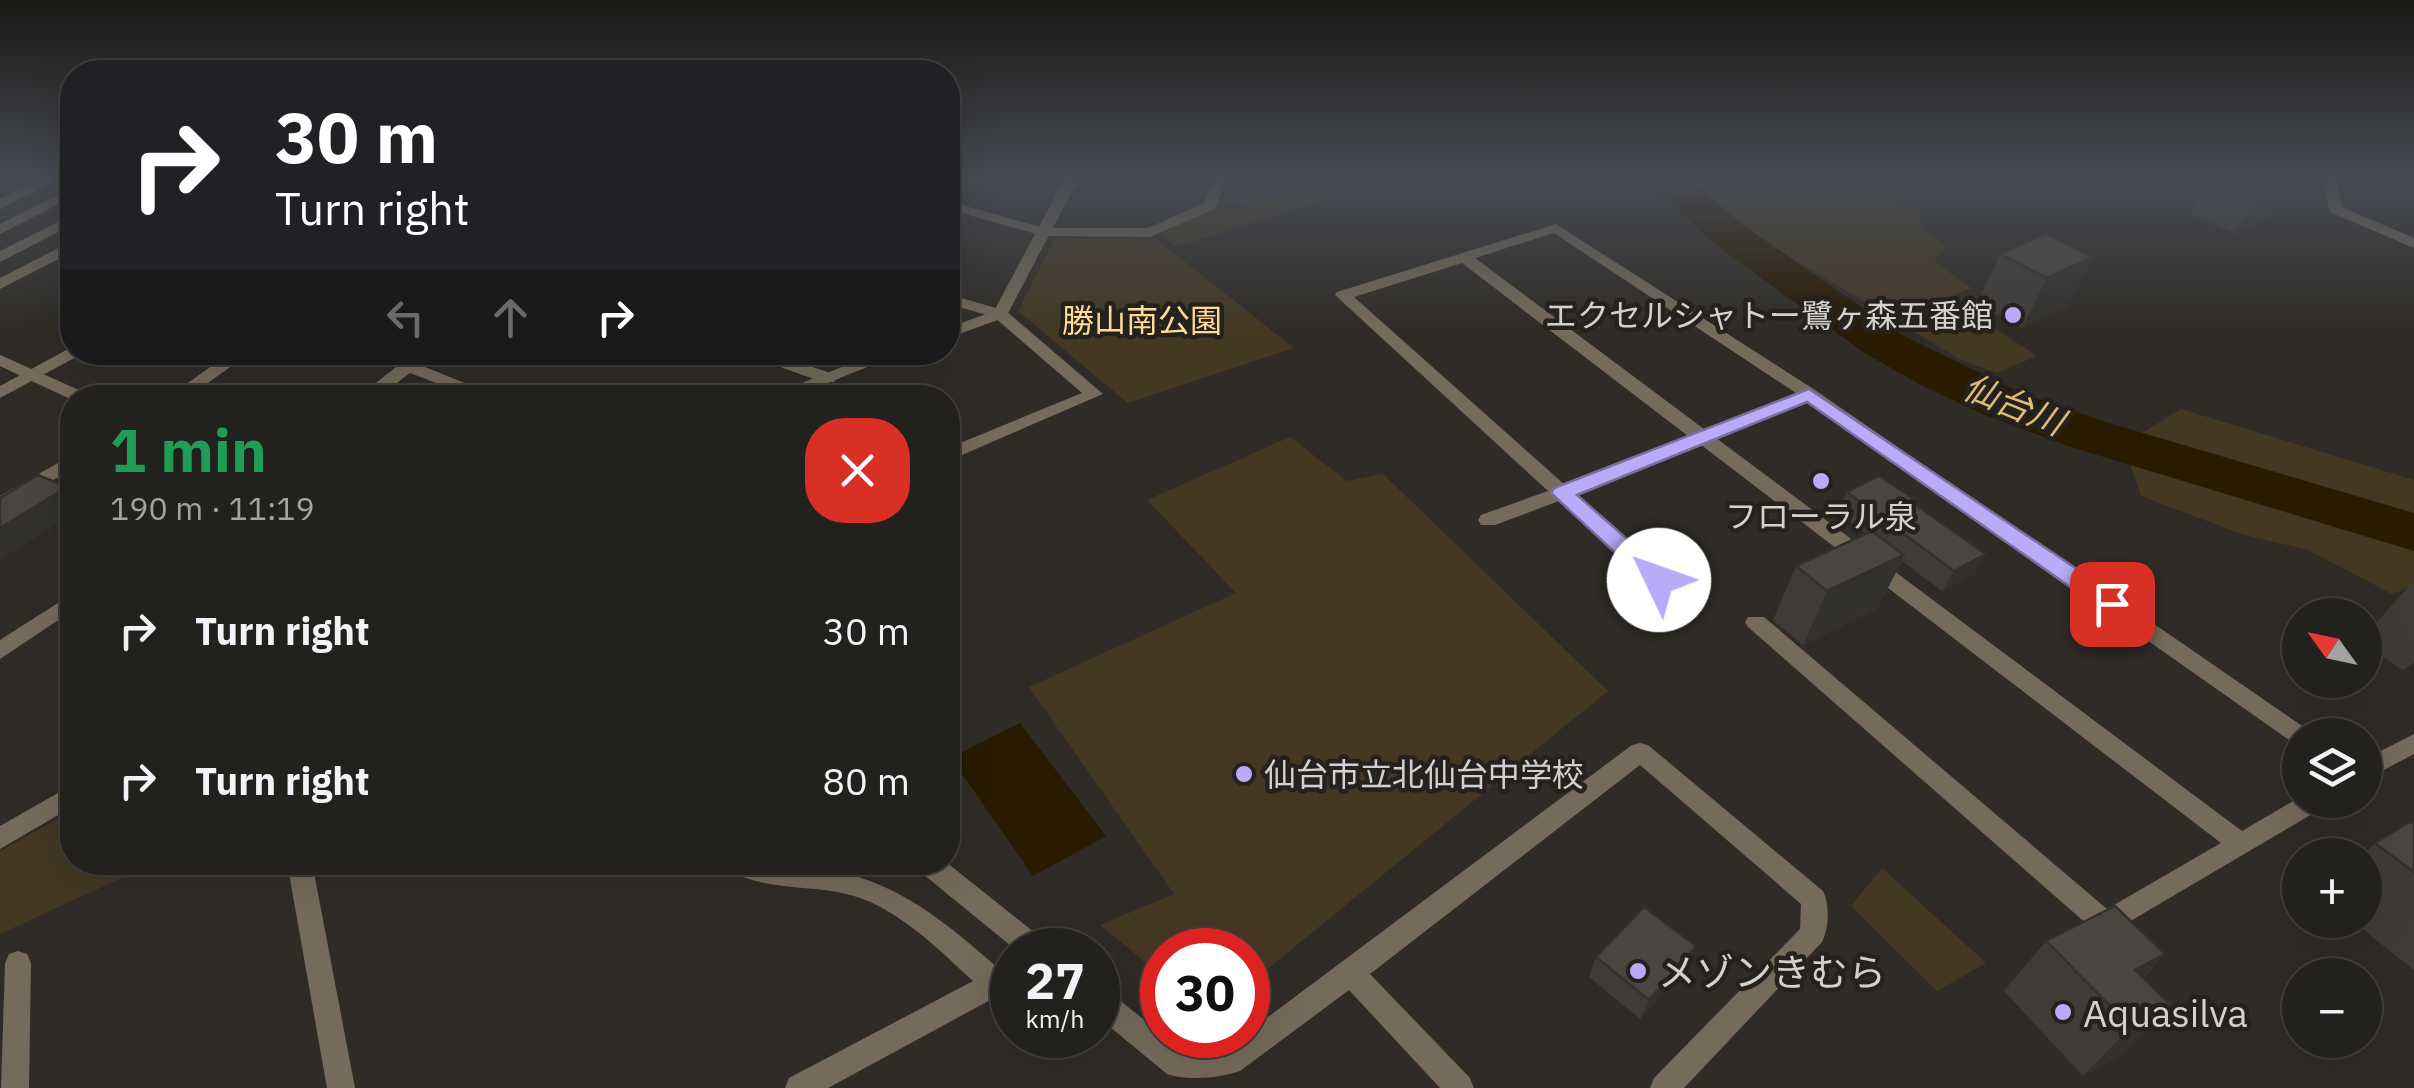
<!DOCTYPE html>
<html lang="en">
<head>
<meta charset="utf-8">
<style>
	:root { --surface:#23211d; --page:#2f2e2a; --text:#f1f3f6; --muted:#a3a3a4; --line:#403e3b }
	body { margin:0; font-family:"IBM Plex Sans","Noto Sans JP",sans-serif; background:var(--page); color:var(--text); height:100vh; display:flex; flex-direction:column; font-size:38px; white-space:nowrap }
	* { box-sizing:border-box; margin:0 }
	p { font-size:32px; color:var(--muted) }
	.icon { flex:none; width:55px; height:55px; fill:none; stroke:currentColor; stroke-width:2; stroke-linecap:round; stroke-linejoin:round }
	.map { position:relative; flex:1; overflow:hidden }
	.sheet { position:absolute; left:60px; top:385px; width:900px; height:490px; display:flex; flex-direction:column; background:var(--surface); border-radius:40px; box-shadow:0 10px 40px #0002,0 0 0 2px var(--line) }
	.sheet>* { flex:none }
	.top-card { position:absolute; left:60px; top:60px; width:900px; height:305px; border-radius:40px; box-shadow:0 10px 40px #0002,0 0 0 2px var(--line); background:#202124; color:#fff; overflow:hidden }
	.needle { width:65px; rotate:303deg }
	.buttons { position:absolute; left:2282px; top:598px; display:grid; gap:20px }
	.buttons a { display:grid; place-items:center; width:100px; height:100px; border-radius:50%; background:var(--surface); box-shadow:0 10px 40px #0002,0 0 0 2px var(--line); font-size:50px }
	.speed { position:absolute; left:990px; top:928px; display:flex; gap:20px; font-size:50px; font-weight:700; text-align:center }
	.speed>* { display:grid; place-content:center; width:130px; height:130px; border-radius:50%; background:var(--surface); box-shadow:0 10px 40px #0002,0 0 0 2px var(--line); line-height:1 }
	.speed small { font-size:25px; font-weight:400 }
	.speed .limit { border:15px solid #d22; background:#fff; color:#111 }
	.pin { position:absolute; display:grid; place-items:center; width:85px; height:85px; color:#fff; margin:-42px; border-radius:20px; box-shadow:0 5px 15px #0006 }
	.me { position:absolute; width:110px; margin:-55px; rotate:312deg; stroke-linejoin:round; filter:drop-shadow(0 0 8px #0008) }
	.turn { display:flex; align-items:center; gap:35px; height:210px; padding:0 50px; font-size:45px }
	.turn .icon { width:130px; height:130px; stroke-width:2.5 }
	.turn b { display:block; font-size:70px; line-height:85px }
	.lanes { display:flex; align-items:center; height:95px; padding:0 50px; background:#0003; justify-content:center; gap:50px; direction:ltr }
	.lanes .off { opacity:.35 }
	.round { display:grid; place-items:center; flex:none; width:105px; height:105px; border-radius:40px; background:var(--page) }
	.overview { display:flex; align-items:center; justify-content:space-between; height:170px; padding:0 50px }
	h1 { font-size:60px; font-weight:800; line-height:75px; color:#1e9e55 }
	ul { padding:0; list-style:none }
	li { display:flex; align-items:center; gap:30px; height:150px; padding:0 50px }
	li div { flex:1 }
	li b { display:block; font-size:38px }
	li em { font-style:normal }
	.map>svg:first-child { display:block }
	.green { fill:#443823 }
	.water { fill:#291a00 }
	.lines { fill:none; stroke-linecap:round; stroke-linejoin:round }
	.river { fill:#291a00; fill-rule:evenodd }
	.minor { fill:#756b5a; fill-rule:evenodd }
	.tertiary { fill:#756b5a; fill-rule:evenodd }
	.wall { fill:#3f3c38 }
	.shaded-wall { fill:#33312e }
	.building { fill:#494641; stroke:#33312e; stroke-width:2.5 }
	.route { fill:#b9abf7; stroke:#786fa1; stroke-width:2.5 }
	.poi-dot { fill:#b9abf7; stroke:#25221e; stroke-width:4 }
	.labels { text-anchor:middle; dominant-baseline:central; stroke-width:9; stroke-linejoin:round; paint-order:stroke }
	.poi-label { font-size:32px; fill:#d3d1ce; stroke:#25221e; text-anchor:end }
	.park-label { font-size:32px; fill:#ffda97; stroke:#25221e }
	.water-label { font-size:35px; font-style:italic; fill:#ddba78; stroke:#25221e }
	.near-poi-label { font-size:38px; fill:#d3d1ce; stroke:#25221e; text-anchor:start }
</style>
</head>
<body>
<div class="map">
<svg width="2414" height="1088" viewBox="0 0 2414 1088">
	<rect width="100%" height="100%" fill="#2f2c27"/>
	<path class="green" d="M1692,178H1808L1855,183L1920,214L1918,225L1947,247L1934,261L1971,288L1948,298L2037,356L1997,373L1961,360L1747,231Z
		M1318,187L1327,193L1326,200L1175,247L1160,233L1214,210L1249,206Z
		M1055,238L1156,239L1294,348L1128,403L1018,311Z
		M2181,409L2414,480V519L2134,438Z
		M1290,437L1347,481L1383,474L1608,691L1248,985V950H1162V976L1100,925L1174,894L1029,687L1236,593L1147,500Z
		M2127,455L2414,546V585L2392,594L2308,550L2244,535L2141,496Z
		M72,811V862L154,863L0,934V851Z
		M1882,868L1986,963L1937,991L1851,906Z"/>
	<path class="water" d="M1020,723L1106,836L1033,876L951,758Z"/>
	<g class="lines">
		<path class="river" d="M1642,178H1687L1746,227L1900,334L2021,393L2109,423L2414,513V551L2071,447L1985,415L1923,386L1866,354L1716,245Z"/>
		<path class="minor" d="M41,178H60L0,209V199Z
			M1213,178H1227L1215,209L1150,237L1043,236L948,209V201L1044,228H1148L1204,203Z
			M2322,178H2336L2342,207L2414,238V248L2330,212Z
			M1556,224L1815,390L2308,730L2311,735H2300V745L2292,742L1807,401L1716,438L2242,831L2300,797V800H2327L2324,807L2105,936L2096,932L1748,627L1745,622L1748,617H1764L2107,909L2221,843L1700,444L1576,495L1666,575L1669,580L1666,585H1652L1559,501L1495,525H1481L1478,520L1481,515L1548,491L1335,295L1337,292ZM1554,233L1796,393L1704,429L1475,258ZM1462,263L1688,436L1565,485L1354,297Z
			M72,241V252L0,289V278Z
			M948,294L1006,311L1103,394L948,461V448L1082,393L994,317L948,304Z
			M72,347V352H80L78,356L0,398V386Z
			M231,352H251L187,398H167Z
			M415,352H434L420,365L502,398H476L410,373L377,398H357Z
			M739,352H766L834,374L837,378L834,382H822Z
			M72,455V469L0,511V496Z
			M72,594V611L0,659V640Z
			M2414,734V754L2365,780V759Z
			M1640,743L1648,745L1823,891C1830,905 1829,928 1822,942L1684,1088H1650L1654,1078L1800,929L1801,904L1640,765L1370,974L1470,1078L1474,1088H1440L1349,990L1240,1071C1221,1078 1186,1081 1167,1074L1098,1017V987L1108,991L1182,1050L1225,1048L1248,1035V1032L1632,745Z
			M72,785V807L0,849V826Z
			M287,862H312L355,1088H327Z
			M725,862C862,862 904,884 1005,974L1009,983L1005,992L828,1088H785L789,1078L973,981C937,948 899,909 851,895C809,884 768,892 728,870Z
			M915,862H946L1045,941L1049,950H1016L918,870Z
			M18,951L27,954L31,963L29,1088H1L5,963L9,954Z"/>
		<path class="tertiary" d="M1065,178H1079L1006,317L948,338V328L994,311Z
			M72,188V197L0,234V224Z
			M72,215V225L0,262V251Z
			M879,352H904L791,398H765Z
			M0,355L88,394L90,398H72V400L0,366Z"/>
	</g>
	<path class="wall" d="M1226,178H1261L1252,205L1225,202Z
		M2211,178H2294L2269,218L2234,233L2190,214Z
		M2000,254L2093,257L2067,308L2022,328L1977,304Z
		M1847,492L1974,575L1942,591L1902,561L1877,609L1803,645L1773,620L1796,566L1866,534L1838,512Z
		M2414,584V663L2403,670L2365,646V636L2407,588Z
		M2414,824V970L2351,920H2365V855H2363L2375,843Z
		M2046,941L2165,954L2143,978L2171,1005L2122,1055L2083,1076L2004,991Z
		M1596,957L1687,966L1640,1019L1589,977Z"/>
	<path class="shaded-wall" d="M1253,178H1261L1252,205Z
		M2279,178H2294L2269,218L2234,233L2263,185Z
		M2093,257L2067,308L2022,328L2047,278Z
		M67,487L72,494V515L0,560V528Z
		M1986,554L1974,575L1942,591L1954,571Z
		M1904,555L1877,609L1803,645L1827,591Z
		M1696,946L1687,966L1640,1019L1649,1000Z
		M2165,954L2117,1004L2135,970Z
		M2171,1005L2122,1055L2083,1076L2131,1027Z"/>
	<path class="building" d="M2247,178H2279L2263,185Z
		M2046,234L2093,257L2047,278L2000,254Z
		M38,475L67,487L0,528V498Z
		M1879,476L1914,499L1910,501L1986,554L1954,571L1847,492Z
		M1872,531L1904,555L1827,591L1796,566Z
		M2410,822L2414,824V872L2375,843Z
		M2115,906L2165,954L2135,970L2171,1005L2131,1027L2046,941Z
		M1644,907L1696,946L1649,1000L1596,957Z"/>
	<linearGradient id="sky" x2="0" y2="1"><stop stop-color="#1a1815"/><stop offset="0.54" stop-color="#474b52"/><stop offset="1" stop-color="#474b52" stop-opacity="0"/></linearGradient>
	<rect width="2414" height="331" fill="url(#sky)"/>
	<path class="route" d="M1809,389L2120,598L2123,604L2120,610H2103L1807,402L1577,495L1667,574L1671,580L1667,586H1651L1551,493L1554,488Z"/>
	<g class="poi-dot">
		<circle cx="2013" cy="315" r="10"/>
		<circle cx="1821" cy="481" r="10"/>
		<circle cx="1244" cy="774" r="10"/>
		<circle cx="1638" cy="971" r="10"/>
		<circle cx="2063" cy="1012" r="10"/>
	</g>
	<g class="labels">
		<g class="poi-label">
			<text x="1993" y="315">エクセルシャトー鷺ヶ森五番館</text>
			<text x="1821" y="516" text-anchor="middle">フローラル泉</text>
			<text x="1264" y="774" text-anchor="start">仙台市立北仙台中学校</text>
		</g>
		<g class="park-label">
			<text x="1142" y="320">勝山南公園</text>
		</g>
		<g class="water-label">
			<text transform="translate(2014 404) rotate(22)">仙台川</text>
		</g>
		<g class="near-poi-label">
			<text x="1658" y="971">メゾンきむら</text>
			<text x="2083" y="1012">Aquasilva</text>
		</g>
	</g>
</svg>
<div class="buttons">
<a><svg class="needle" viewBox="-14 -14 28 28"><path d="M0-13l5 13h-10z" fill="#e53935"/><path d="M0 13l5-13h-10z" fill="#a3a3a4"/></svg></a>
<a><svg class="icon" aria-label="layers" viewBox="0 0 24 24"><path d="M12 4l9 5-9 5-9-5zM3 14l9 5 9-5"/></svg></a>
<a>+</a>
<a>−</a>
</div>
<div class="speed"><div>27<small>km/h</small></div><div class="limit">30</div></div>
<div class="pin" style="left:2112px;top:604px;background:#d93025"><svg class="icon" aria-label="arrive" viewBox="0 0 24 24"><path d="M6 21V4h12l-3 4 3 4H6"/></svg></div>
<svg class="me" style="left:1659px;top:580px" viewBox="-20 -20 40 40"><circle r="19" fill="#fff"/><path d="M0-13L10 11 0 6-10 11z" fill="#b9abf7"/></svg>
<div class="top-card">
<div class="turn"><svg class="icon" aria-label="right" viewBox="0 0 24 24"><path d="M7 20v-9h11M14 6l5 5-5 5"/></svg><div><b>30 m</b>Turn right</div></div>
<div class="lanes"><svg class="icon off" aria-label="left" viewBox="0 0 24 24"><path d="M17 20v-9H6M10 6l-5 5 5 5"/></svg><svg class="icon off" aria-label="ahead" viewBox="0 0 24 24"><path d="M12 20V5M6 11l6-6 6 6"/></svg><svg class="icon" aria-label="right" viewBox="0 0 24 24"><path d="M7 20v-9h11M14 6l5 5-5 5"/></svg></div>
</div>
<section class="sheet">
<div class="overview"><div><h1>1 min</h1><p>190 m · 11:19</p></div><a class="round" style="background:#d93025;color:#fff"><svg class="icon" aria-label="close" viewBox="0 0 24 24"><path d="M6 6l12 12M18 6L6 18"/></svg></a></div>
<ul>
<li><svg class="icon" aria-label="right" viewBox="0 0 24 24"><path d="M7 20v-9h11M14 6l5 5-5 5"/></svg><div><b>Turn right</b></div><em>30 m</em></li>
<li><svg class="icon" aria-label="right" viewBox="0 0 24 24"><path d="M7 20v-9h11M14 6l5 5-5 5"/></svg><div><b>Turn right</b></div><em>80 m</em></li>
</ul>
</section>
</div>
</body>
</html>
